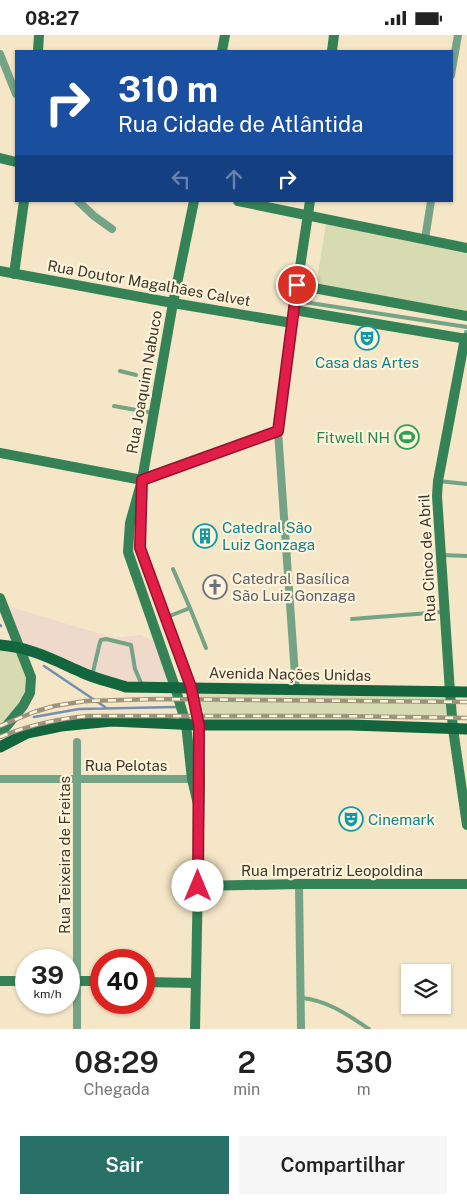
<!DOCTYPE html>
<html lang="pt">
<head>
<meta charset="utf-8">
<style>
	:root { --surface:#fff; --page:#f6f6f6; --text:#222; --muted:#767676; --accent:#297067 }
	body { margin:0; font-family:"Public Sans",sans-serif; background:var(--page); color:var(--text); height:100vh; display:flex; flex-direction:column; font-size:19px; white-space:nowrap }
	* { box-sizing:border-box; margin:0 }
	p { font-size:16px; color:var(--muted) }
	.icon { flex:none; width:28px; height:28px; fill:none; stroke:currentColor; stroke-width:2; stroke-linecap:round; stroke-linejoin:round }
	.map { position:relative; height:994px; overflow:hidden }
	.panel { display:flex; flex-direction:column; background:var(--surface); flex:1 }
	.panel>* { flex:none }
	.banner { position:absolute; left:15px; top:15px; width:438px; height:152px; border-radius:0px; box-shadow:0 1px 4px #0004; background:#1a4fa0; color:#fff; overflow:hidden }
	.fabs { position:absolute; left:401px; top:929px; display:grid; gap:10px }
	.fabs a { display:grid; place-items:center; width:50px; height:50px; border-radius:0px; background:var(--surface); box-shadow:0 1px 4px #0004; font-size:25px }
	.speed { position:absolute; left:15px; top:914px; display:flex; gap:10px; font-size:25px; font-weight:700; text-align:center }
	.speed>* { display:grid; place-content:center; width:65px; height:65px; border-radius:50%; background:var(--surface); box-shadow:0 1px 4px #0004; line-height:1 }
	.speed small { font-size:12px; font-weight:400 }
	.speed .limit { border:8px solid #d22; background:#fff; color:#111 }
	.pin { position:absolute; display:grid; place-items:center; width:42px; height:42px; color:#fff; margin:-21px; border:2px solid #fff; border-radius:50%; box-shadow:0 1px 5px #0007 }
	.me { position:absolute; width:55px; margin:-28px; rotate:0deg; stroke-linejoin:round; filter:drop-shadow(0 0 4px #0008) }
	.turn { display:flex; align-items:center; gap:18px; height:105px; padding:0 20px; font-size:22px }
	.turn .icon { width:65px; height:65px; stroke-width:2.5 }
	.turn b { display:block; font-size:35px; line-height:42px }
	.lanes { display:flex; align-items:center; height:48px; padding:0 20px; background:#0003; justify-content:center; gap:25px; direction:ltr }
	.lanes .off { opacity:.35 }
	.eta { display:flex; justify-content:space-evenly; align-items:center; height:85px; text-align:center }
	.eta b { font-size:30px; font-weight:600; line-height:35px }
	.button { display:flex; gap:10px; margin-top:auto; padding:10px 20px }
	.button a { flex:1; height:58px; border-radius:0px; background:var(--accent); color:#fff; font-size:20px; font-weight:600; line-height:58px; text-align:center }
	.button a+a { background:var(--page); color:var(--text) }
	.status { display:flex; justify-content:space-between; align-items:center; height:35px; padding:0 25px; background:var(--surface); direction:ltr }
	.status svg { height:14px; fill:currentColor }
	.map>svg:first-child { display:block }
	.commercial { fill:#eed9cb }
	.park { fill:#d6dbb1 }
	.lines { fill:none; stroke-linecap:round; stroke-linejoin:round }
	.stream { stroke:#7390b1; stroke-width:2.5 }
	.lane { stroke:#75a385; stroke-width:4 }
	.street { stroke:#75a385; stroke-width:8 }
	.secondary { stroke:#368257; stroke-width:10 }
	.primary { stroke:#13653d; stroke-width:11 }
	.rail-casing { stroke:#9d937d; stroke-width:4.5 }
	.rail { stroke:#fff3da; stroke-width:2.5; stroke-dasharray:8; stroke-linecap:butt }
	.route-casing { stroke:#92132f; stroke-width:12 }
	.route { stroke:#e11d48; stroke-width:9 }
	.labels { text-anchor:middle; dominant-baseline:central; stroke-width:4.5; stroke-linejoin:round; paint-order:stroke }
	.street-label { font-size:15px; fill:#3d372b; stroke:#fff3da }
	.culture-label { font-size:15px; fill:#0d838f; stroke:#fff3da; text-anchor:start }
	.leisure-label { font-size:15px; fill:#27864d; stroke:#fff3da; text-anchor:end }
	.worship-label { font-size:15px; fill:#5b616d; stroke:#fff3da; text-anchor:start }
</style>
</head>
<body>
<div class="status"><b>08:27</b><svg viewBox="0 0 49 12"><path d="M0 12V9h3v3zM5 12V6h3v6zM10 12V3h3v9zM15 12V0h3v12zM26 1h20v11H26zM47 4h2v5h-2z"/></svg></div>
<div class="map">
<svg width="467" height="994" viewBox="0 0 467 994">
	<rect width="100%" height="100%" fill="#f4e6c6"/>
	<path class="commercial" d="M4,570L114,603L140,600L160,609L175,652H126L20,612Z"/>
	<path class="park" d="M326,189L467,218V278L316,250Z
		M0,610L20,612L30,658L11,686L0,688Z
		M198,657L450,662L452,681L206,684Z"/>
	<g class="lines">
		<path class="stream" d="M0,590L1,591
			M44,631L105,672
			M34,682L79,674L176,672"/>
		<path class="lane" d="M297,266L467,292
			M466,297H467
			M120,336L136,340
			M114,371L153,378
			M438,446L467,449
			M441,520L467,521
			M190,573L206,613
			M167,582L190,573L173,534
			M352,584L442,577
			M92,641L100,607L101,605L106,604L131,610L135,634L142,650
			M301,963C327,965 348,980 369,994"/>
		<path class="street" d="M0,19L16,59
			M451,40L458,0
			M78,166L94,181L112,194
			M425,204L431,166
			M278,396L296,655
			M0,744H192
			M299,849L301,994
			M77,994V707"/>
		<path class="secondary" d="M38,16L39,0
			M222,16L225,0
			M332,16L334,0
			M0,123L16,127
			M194,166L173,268L142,445L130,488L128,517L175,652L186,689L192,744L198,769
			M238,166L467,213
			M0,236L173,268L292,288
			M14,239L24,166
			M297,250L467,281
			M294,275L467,304
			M465,303L438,446L437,461L450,657L453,694L467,790
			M0,418L142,445
			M142,445L278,396L295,265L310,166
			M141,463L140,513L191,652L199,690L200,744L195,994
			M0,563L31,642L30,658L23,671L0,699
			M198,851L299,849H467
			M0,946H26
			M69,946H101
			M144,947L195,948"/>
		<path class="primary" d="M0,610C30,612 54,625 81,637C95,644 112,647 126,652L467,657
			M0,712L27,698L61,691L112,686L199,690H351L467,694"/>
		<g class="rail-casing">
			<path id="rail" d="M0,691L34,677L54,671L86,666L158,664L467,667
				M0,702C29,690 57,684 88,681H333L467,683"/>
		</g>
		<use href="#rail" class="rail"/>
	</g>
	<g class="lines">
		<g class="route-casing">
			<path id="route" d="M198,851L199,690L191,652L140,513L142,445L278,396L297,250"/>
		</g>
		<use href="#route" class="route"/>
	</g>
	<defs>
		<g id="theatre-ring" transform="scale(1.25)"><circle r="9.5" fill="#fff3da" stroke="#0f9aa8" stroke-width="1.5"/><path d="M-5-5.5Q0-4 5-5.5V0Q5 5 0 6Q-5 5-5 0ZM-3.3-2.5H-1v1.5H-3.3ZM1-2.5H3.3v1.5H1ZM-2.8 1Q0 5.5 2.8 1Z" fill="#0f9aa8"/></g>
		<g id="stadium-ring" transform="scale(1.25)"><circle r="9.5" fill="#fff3da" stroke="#2e9e5b" stroke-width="1.5"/><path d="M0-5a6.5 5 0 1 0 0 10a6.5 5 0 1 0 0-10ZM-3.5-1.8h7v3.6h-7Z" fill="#2e9e5b"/></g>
		<g id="building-ring" transform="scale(1.25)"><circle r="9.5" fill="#fff3da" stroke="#0f9aa8" stroke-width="1.5"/><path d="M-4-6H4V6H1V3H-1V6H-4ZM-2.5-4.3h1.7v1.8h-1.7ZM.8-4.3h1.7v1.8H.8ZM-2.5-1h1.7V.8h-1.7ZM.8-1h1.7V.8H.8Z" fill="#0f9aa8"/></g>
		<g id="church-ring" transform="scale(1.25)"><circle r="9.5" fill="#fff3da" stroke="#6b7280" stroke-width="1.5"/><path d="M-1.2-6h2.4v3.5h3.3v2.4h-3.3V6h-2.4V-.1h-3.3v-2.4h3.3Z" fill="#6b7280"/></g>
	</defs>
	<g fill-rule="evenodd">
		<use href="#theatre-ring" x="367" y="303"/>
		<use href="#stadium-ring" x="407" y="402"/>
		<use href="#building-ring" x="205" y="501"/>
		<use href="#church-ring" x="215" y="552"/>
		<use href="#theatre-ring" x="351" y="784"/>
	</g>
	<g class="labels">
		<g class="street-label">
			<text transform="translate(149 248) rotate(10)">Rua Doutor Magalhães Calvet</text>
			<text transform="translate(144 347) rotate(-80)">Rua Joaquim Nabuco</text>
			<text transform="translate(427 523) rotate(-93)">Rua Cinco de Abril</text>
			<text transform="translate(290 639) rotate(1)">Avenida Nações Unidas</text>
			<text x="126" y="730">Rua Pelotas</text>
			<text transform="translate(64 820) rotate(-90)">Rua Teixeira de Freitas</text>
			<text x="332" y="835">Rua Imperatriz Leopoldina</text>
		</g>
		<g class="culture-label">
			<text x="367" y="327" text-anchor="middle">Casa das Artes</text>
			<text x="222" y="492">Catedral São<tspan x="222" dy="17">Luiz Gonzaga</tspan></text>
			<text x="368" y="784">Cinemark</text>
		</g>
		<g class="leisure-label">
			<text x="390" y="402">Fitwell NH</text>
		</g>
		<g class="worship-label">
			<text x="232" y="543">Catedral Basílica<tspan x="232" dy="17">São Luiz Gonzaga</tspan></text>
		</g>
	</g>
</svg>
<div class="fabs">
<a><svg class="icon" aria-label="layers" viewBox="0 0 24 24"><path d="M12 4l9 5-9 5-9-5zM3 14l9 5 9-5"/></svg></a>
</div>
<div class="speed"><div>39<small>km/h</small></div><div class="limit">40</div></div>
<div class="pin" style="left:297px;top:250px;background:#d93025"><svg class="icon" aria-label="arrive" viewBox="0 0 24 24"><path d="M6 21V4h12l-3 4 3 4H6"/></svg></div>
<svg class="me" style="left:198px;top:851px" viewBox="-20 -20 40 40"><circle r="19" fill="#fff"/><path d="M0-13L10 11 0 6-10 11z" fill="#e11d48"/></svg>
<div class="banner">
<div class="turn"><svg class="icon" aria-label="right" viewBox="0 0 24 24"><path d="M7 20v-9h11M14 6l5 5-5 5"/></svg><div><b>310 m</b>Rua Cidade de Atlântida</div></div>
<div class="lanes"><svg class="icon off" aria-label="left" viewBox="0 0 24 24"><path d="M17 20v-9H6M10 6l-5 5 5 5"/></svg><svg class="icon off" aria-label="ahead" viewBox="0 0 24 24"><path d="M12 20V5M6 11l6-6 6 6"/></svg><svg class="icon" aria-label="right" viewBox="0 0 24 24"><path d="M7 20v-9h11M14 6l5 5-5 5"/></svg></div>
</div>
</div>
<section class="panel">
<div class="eta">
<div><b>08:29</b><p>Chegada</p></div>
<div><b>2</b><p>min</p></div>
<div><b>530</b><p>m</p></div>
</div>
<div class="button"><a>Sair</a><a>Compartilhar</a></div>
</section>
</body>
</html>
